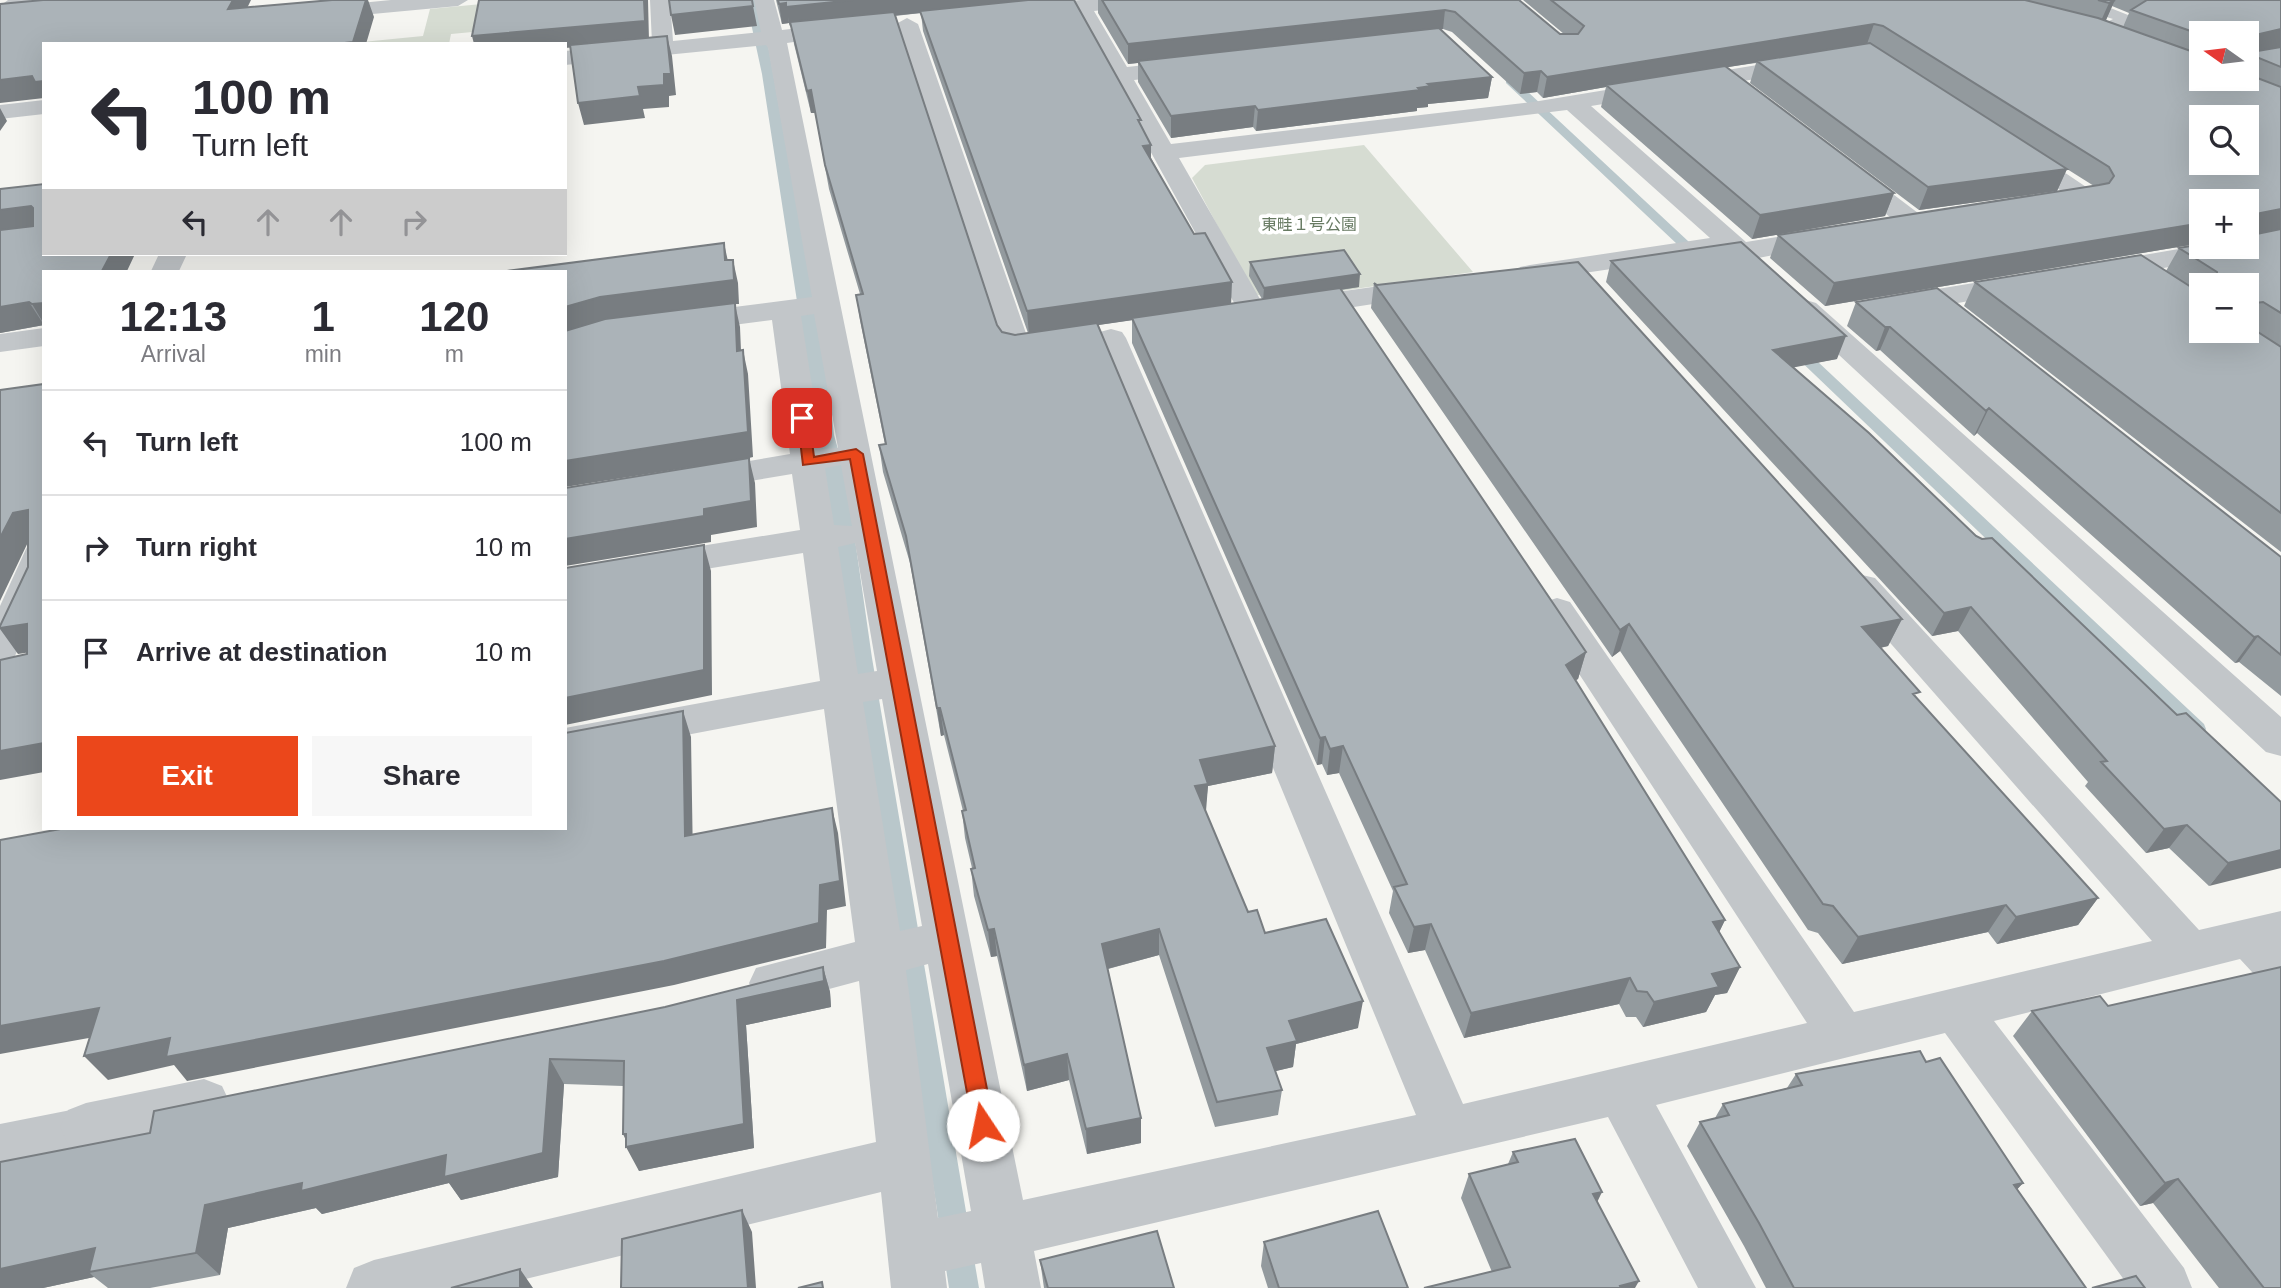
<!DOCTYPE html>
<html lang="en">
<head>
<meta charset="utf-8">
<style>
	:root { --surface:#fff; --page:#f7f7f7; --text:#2b2b33; --muted:#7c7c81; --line:#e1e1e2; --accent:#eb471b }
	body { margin:0; font-family:Helvetica,"Noto Sans JP",sans-serif; background:var(--page); color:var(--text); height:100vh; display:flex; flex-direction:column; font-size:26px; white-space:nowrap }
	* { box-sizing:border-box; margin:0 }
	p { font-size:23px; color:var(--muted) }
	.icon { flex:none; width:38px; height:38px; fill:none; stroke:currentColor; stroke-width:2; stroke-linecap:round; stroke-linejoin:round }
	.map { position:relative; flex:1; overflow:hidden }
	.sheet { position:absolute; left:42px; top:270px; width:525px; height:560px; display:flex; flex-direction:column; background:var(--surface); border-radius:0px; box-shadow:0 7px 28px #0002 }
	.sheet>* { flex:none }
	.top-card { position:absolute; left:42px; top:42px; width:525px; height:214px; border-radius:0px; box-shadow:0 7px 28px #0002; background:#fff; color:var(--text); overflow:hidden }
	.needle { width:46px; rotate:284deg }
	.controls { position:absolute; left:2189px; top:21px; display:grid; gap:14px }
	.controls a { display:grid; place-items:center; width:70px; height:70px; border-radius:0px; background:var(--surface); box-shadow:0 7px 28px #0002; font-size:35px }
	.pin { position:absolute; display:grid; place-items:center; width:60px; height:60px; color:#fff; margin:-30px; border-radius:14px; box-shadow:0 4px 10px #0006 }
	.me { position:absolute; width:77px; margin:-38px; rotate:349deg; stroke-linejoin:round; filter:drop-shadow(0 0 5px #0008) }
	.turn { display:flex; align-items:center; gap:24px; height:147px; padding:0 35px; font-size:32px }
	.turn .icon { width:91px; height:91px; stroke-width:2.5 }
	.turn b { display:block; font-size:49px; line-height:60px }
	.lanes { display:flex; align-items:center; height:66px; padding:0 35px; background:#0003; justify-content:center; gap:35px; direction:ltr }
	.lanes .off { opacity:.35 }
	.eta { display:flex; justify-content:space-evenly; align-items:center; height:119px; text-align:center }
	.eta b { font-size:42px; font-weight:600; line-height:49px }
	.action { display:flex; gap:14px; margin-top:auto; padding:14px 35px }
	.action a { flex:1; height:80px; border-radius:0px; background:var(--accent); color:#fff; font-size:28px; font-weight:600; line-height:80px; text-align:center }
	.action a+a { background:var(--page); color:var(--text) }
	ul { padding:0; list-style:none }
	li { display:flex; align-items:center; gap:21px; height:105px; padding:0 35px; border-top:2px solid var(--line) }
	li div { flex:1 }
	li b { display:block; font-size:26px }
	li em { font-style:normal }
	.map>svg:first-child { display:block }
	.green { fill:#d6dcd2 }
	.water { fill:#b9c7cb }
	.lines { fill:none; stroke-linecap:round; stroke-linejoin:round }
	.stream { fill:#b9c7cb; fill-rule:evenodd }
	.lane { fill:#c2c6c9; fill-rule:evenodd }
	.street { fill:#c2c6c9; fill-rule:evenodd }
	.wall { fill:#939a9e; fill-rule:evenodd }
	.shaded-wall { fill:#787d81 }
	.building { fill:#abb3b8; stroke:#787d81; stroke-width:2; fill-rule:evenodd }
	.route { fill:#eb471b; stroke:#992e12; stroke-width:2 }
	.labels { text-anchor:middle; dominant-baseline:central; stroke-width:7; stroke-linejoin:round; paint-order:stroke }
	.far-park-label { font-size:16px; fill:#677a62; stroke:#fff }
</style>
</head>
<body>
<div class="map">
<svg width="2281" height="1288" viewBox="0 0 2281 1288">
	<rect width="100%" height="100%" fill="#f5f5f1"/>
	<path class="green" d="M523,0L537,26L451,34L449,44H342L423,36L430,9Z
		M1364,145L1473,272L1278,300L1254,294L1192,178L1205,165Z"/>
	<path class="water" d="M746,0H756L769,50L828,381L834,435L846,477L872,658L979,1288H949L762,74Z"/>
	<g class="lines">
		<path class="stream" d="M1506,79H1514L1703,255V261H1695L1506,83Z
			M1796,345L1801,346L2204,724L2206,729L2204,734H2190L1791,352V346Z"/>
		<path class="lane" d="M2088,0H2107L2103,5L2138,19L2104,35H2092L2089,31L2113,19L2084,10L2081,6Z
			M86,1107L101,1113L107,1127L101,1141L0,1164V1124Z"/>
		<path class="street" d="M8,0H31L7,20L0,22V6Z
			M391,0H468L458,6L319,19L308,13L319,7Z
			M650,0H670L673,41L761,32L754,0H774L782,30L799,28L810,35L807,40L787,43L1023,1200L1416,1115L1096,338L1100,332L1111,329L1122,332L1126,338L1463,1104L1807,1023L1538,611L1544,602L1557,598L1570,602L1854,1012L2152,941L1849,596L1844,587L1849,578L1862,575L1875,578L2199,930L2281,911V991L2264,985L2240,959L1994,1021L2184,1268L2192,1288H2130L1945,1033L1656,1105L1756,1288H1698L1608,1117L1034,1251L1041,1288H985L981,1263L945,1271L947,1288H891L881,1192L489,1288H346L354,1268L374,1260L876,1142L859,981L773,1004L756,998L749,983L756,968L855,942L824,709L565,758V728L820,681L803,553L565,592V568L800,530L792,474L702,489L690,486L685,479L690,472L702,469L790,454L772,320L687,331L677,328L672,322L677,316L687,313L812,297L768,48L766,45L565,65V51L652,43ZM814,314L838,448L822,449L801,316ZM841,465L852,526L834,525L825,468ZM855,543L877,671L858,674L838,547ZM882,699L922,926L900,931L863,702ZM928,964L971,1211L938,1218L906,970Z
			M1080,0H1149L1139,6L1094,11L1127,67L1191,60L1202,67L1191,74L1134,80L1171,144L1533,102L1805,57L1813,59L1816,64L1813,69L1805,71L1591,106L1746,242L1825,229L1835,231L1839,237L1835,243L1743,261L1726,252L1530,281L1520,279L1516,273L1520,267L1530,265L1710,238L1567,110L1179,158L1268,313L1263,319L1253,322L1243,319L1074,13L1026,18L1015,12L1026,6Z
			M907,18L918,24L1028,339L1052,336L1063,339L1067,345L1063,351L1016,358L1005,355L1001,349L896,24Z
			M44,100V114L0,119V105Z
			M2018,145L2027,147L2101,197L2097,203C2080,207 2058,212 2041,208L2037,202L2041,196L2063,192L2009,157L2006,152L2009,147Z
			M1848,164L1857,167L1922,216L1926,222L1922,228H1904L1839,177L1835,172L1839,167Z
			M2247,240L2256,247L2252,253L2242,255L2103,278L2093,276L2089,270L2093,264L2103,262L2202,245L2247,247Z
			M159,254H187L179,271H151Z
			M2022,275L2032,278L2036,284L2032,290L1895,314L1885,311L1880,305L1885,299L1895,296Z
			M1422,280L1432,283L1436,289L1432,295L1295,316L1285,313L1280,307L1285,301L1295,298Z
			M1806,300L1816,303L2281,717V756L2266,752L1796,315L1791,309L1796,303Z
			M44,328V346L0,352V334Z
			M44,537V591L14,658L0,661V606L26,549L31,541Z
			M204,1079L222,1086L230,1103L222,1120L204,1127L86,1151L68,1144L60,1127L68,1110L86,1103Z"/>
	</g>
	<path class="wall" d="M776,0H1074L1151,145V158L1231,304L1262,299L1249,276L1250,262L1359,287L1341,290L1586,652L1578,679L1575,680L1725,920L1719,932L1740,967L1727,993L1715,995L1706,1012L1643,1027L1636,1017H1626L1619,1004L1464,1038L1425,950L1408,953L1389,913L1393,891L1339,773L1327,775L1322,764L1317,765L1132,343V320L1098,325L1275,746L1272,773L1208,786L1205,811L1248,912L1265,933L1358,1028L1296,1044L1293,1067L1275,1071L1282,1090L1278,1115L1215,1127L1159,955L1108,969L1141,1118V1143L1087,1154L1069,1080L1027,1091L997,956L991,957L974,896L971,869L972,868L965,838L962,811H963L944,735L941,736L910,563L883,472L879,445L885,444L860,320L856,295L860,294L829,189L815,113H811L794,44L791,26H790L789,23L782,24ZM921,13L923,31L1028,333L1015,335L1002,332L997,325L895,16Z
		M1098,0H1519L1560,34H1564L1523,0H2281V552L1964,306L1975,282L2166,271L2179,248L2247,247V201H2202V243L1825,306L1770,258L1778,235L2094,186L2067,169L2057,191L1919,210L1750,83L1756,63L1727,67L1894,193L1885,216L1752,239L1601,107L1606,87L1543,98L1537,92L1520,94L1452,32L1443,29L1440,30L1492,77L1488,98L1428,104V107L1417,108V111L1256,131L1253,127L1171,138L1138,82V63L1128,64L1098,13ZM2112,6L2129,13L2123,27L2104,20H2106ZM2202,33H2247V79H2202ZM2202,285H2247V331H2202Z
		M44,184V325L0,333V189Z
		M1611,261L1837,359L1792,367L1976,536L2177,715L2281,802L2209,886L2169,848L2146,853L2085,786L2088,782L1958,631L1932,636L1606,282Z
		M1374,283L1902,619L1888,646L1880,648L1917,698L2098,898L2078,925L1997,944L1988,932L1842,964L1818,933L1808,930L1620,651L1612,657L1371,308Z
		M1856,302L2281,557V696L2239,662L2235,663L1977,433L1974,436L1880,350L1876,351L1847,326Z
		M823,967L830,992L831,1007L746,1025L754,1148L639,1171L623,1086L564,1084L558,1177L461,1200L449,1183L322,1214L316,1208L228,1228L220,1275L150,1288H108L94,1277L43,1288H0L150,1133L665,1007Z
		M2032,1011L2281,1288H2219L2153,1203L2140,1206L2013,1036Z
		M1926,1062L2023,1183L2017,1189L2086,1288H1766L1744,1246L1687,1146L1700,1122L1715,1118L1723,1104L1787,1088L1796,1074Z
		M1513,1152L1597,1202L1635,1288L1492,1272L1461,1198L1469,1174L1508,1164Z
		M1264,1242L1408,1288H1268L1261,1266Z
		M1040,1260L1174,1288H1044Z"/>
	<path class="shaded-wall" d="M233,0H251L237,29L228,9Z
		M366,0H368L374,17L366,44H336Z
		M644,0H648L649,41L565,48V44H474L472,36Z
		M853,0H1051L790,26L786,7Z
		M2115,0L2106,20L2100,23L2109,3Z
		M786,3L789,23L782,24L779,4Z
		M753,6L757,26L675,35L671,15Z
		M1445,10L1443,29L1128,64V44Z
		M1874,24L1867,44L1609,87L1606,85V87L1543,98L1547,77Z
		M2281,29V47L2247,54L2255,35Z
		M667,36L672,56L676,95L669,96V107L643,109L645,118L584,125L578,103L638,87L664,74Z
		M1541,71L1537,92L1520,94L1524,73Z
		M32,76L44,81V98L0,103V80Z
		M1492,77L1488,98L1428,104V107L1417,108V111L1256,131L1258,110L1418,88L1428,84Z
		M811,90L815,113H811L807,91Z
		M1255,106L1253,127L1171,138V116Z
		M0,108L7,121L0,131Z
		M1151,145V167L1143,146Z
		M2067,169L2057,191L1919,210L1928,187Z
		M1894,193L1885,216L1752,239L1760,215Z
		M31,206L44,228L0,236V210Z
		M2281,209V229L2250,235L2258,221L2260,213Z
		M2202,223V243L1825,306L1834,283Z
		M724,243L729,266L733,260L738,283L739,304H735L740,327L742,375L565,334V307L725,260Z
		M111,254H135L127,271H102Z
		M1360,274L1359,287L1263,301L1264,288Z
		M1232,282L1231,306L1029,335L1027,311Z
		M29,302L44,325L0,333V307Z
		M44,303V324L32,304Z
		M1885,327H1890L1880,350L1876,351Z
		M1846,336L1837,359L1765,373L1773,350Z
		M743,350L748,374L753,457L749,458L755,483L757,527L711,535V542L565,566V539L704,509L749,458L565,487V461Z
		M1989,408L1977,433L1974,436L1986,411Z
		M28,510L30,538L0,601V538L13,513Z
		M704,545L711,571L712,695L565,725V698Z
		M1971,607L1958,631L1932,636L1944,613Z
		M1902,619L1888,646L1849,655L1862,627Z
		M27,624L44,650L18,654L0,629V628Z
		M1629,624L1620,651L1612,657L1620,630Z
		M2258,636L2239,662L2235,663L2254,637Z
		M1586,652L1578,679L1558,691L1566,665Z
		M937,708H940L944,735L941,736Z
		M683,711L691,737L693,862L685,836Z
		M1325,737L1322,764L1317,765L1320,738Z
		M44,743V772L0,780V751Z
		M1275,746L1272,773L1208,786L1206,811L1194,813L1195,786L1200,760Z
		M1343,746L1339,773L1327,775L1330,749Z
		M832,808L838,833L846,906L827,910L826,948L674,985L187,1081L174,1065L108,1080L84,1056L820,885Z
		M2187,825L2169,848L2146,853L2164,829Z
		M2281,850V868L2209,886L2228,863Z
		M2098,898L2078,925L1997,944L2016,917Z
		M2006,905L1988,932L1842,964L1858,937Z
		M1725,920L1713,945V922Z
		M1431,924L1425,950L1408,953L1414,927Z
		M994,929L997,956L991,957L988,930Z
		M1159,929V955L1103,970L1102,944Z
		M823,967L830,992L831,1007L746,1025L754,1148L639,1171L626,1147H629L623,1134L737,1000Z
		M1740,967L1727,993L1715,995L1706,1012L1643,1027L1654,1002L1712,974Z
		M1630,978L1619,1004L1464,1038L1471,1013Z
		M1363,1001L1358,1028L1296,1044L1293,1067L1264,1074L1267,1048L1289,1021Z
		M99,1008L122,1032L0,1054V1026Z
		M1067,1054L1069,1080L1027,1091L1024,1065Z
		M550,1059L564,1084L558,1177L461,1200L449,1183L322,1214L316,1208L228,1228L220,1275L196,1253L205,1205Z
		M1141,1118V1143L1087,1154L1086,1129Z
		M2178,1179L2153,1203L2140,1206L2165,1183Z
		M2023,1183L2001,1207L2014,1185Z
		M1602,1192L1590,1217L1593,1194Z
		M742,1210L752,1232L756,1288H748Z
		M95,1248L89,1272L94,1277L43,1288H0V1269Z
		M520,1269L533,1288H520Z
		M1639,1281L1635,1288H1619L1620,1286Z"/>
	<path class="building" d="M43,0H233L228,9L332,0H366L353,42L336,44H44V81L35,82L32,76L0,80V4Z
		M479,0H644L645,21L472,36Z
		M669,0H752L753,6L671,15Z
		M778,0H853L786,7V3L779,4Z
		M1028,0H1074L1141,120H1138L1151,145L1143,146L1194,234L1205,233L1232,282L1027,311L920,11Z
		M1102,0H1519L1560,34H1578L1584,26L1551,0H2025L2098,18L2202,55V79H2247V74L2281,87V209L2260,213L2258,221H2247V201H2202V223L1834,283L1778,235L2099,185L2109,183L2114,176L2109,167L1883,26L1874,24L1547,77L1541,71L1524,73L1455,12L1445,10L1128,44ZM2202,117H2247V163H2202Z
		M2098,0H2115L2109,3Z
		M2147,0H2281V29L2255,35V48L2258,51L2281,47V67L2254,56H2247V33H2202V35L2131,10Z
		M894,12L997,325L1002,332L1015,335L1097,323L1275,746L1200,760L1208,784L1195,786L1248,912L1257,910L1265,933L1326,919L1363,1001L1289,1021L1297,1041L1267,1048L1282,1090L1217,1102L1159,929L1102,944L1141,1118L1086,1129L1067,1054L1024,1065L994,929L988,930L971,869L975,868L962,811L966,810L940,708H937L906,536L879,445L886,444L856,295L863,294L825,165L811,90L807,91L790,22Z
		M1439,28L1492,77L1428,84L1431,86L1418,88L1420,90L1258,110L1255,106L1171,116L1138,61Z
		M667,36L671,74H664V85L638,87L640,96L578,103L570,45Z
		M1870,43L2067,169L1928,187L1757,61Z
		M1725,66L1894,193L1760,215L1606,85Z
		M44,184V254H111L102,271H44V303L32,304L29,302L0,307V230L33,226V208L31,206L0,210V189Z
		M2281,229V313L2263,302L2247,304V285H2217V272L2179,248L2202,244V247H2247V236Z
		M1741,242L1846,336L1773,350L1869,433L1976,536L1982,539L1992,538L2177,715L2186,713L2281,802V850L2228,863L2187,825L2164,829L2101,762L2107,761L1971,607L1944,613L1611,261Z
		M724,243L725,260H733L734,280L600,297L565,307V271H507Z
		M1344,250L1360,274L1264,288L1250,262Z
		M2141,255L2202,294V331H2247V325L2281,347V513L1975,282Z
		M1578,262L1902,619L1862,627L1920,692L1913,694L2098,898L2016,917L2006,905L1858,937L1833,906L1823,904L1629,624L1620,630L1374,283L1377,285Z
		M1340,288L1586,652L1566,665L1725,920L1713,922L1740,967L1712,974L1719,987L1654,1002L1647,992L1637,991L1630,978L1471,1013L1431,924L1414,927L1394,887L1407,884L1343,746L1330,749L1325,737L1320,738L1132,318Z
		M1937,288L2281,557V655L2258,636L2254,637L1989,408L1986,411L1890,327H1885L1856,302Z
		M735,303L737,351L743,350L748,432L565,461V331L605,319Z
		M44,384V743L0,751V660L27,654V624L0,628V626L28,567V510L13,513L0,538V390Z
		M749,458L751,501L704,509V516L565,539V488Z
		M704,545V670L565,698V568Z
		M683,711L685,836L832,808L840,881L820,885L819,923L664,961L166,1057L170,1038L84,1056L99,1008L0,1026V840L66,828H565V733Z
		M823,967L824,981L737,1000L744,1124L626,1147V1134H623L624,1061L550,1059L543,1153L444,1177L446,1155L301,1191L302,1183L205,1205L196,1253L89,1272L95,1248L0,1269V1162L150,1133L154,1111L665,1007Z
		M2281,967V1288H2264L2178,1179L2165,1183L2032,1011L2100,996L2108,1006Z
		M1920,1051L1926,1062L1940,1058L2023,1183L2014,1185L2086,1288H1794L1759,1223L1700,1122L1729,1115L1723,1104L1802,1085L1796,1074Z
		M1575,1139L1602,1192L1593,1194L1639,1281L1620,1286L1621,1288H1424L1510,1267L1469,1174L1518,1162L1513,1152Z
		M742,1210L748,1288H621L622,1239Z
		M1378,1211L1408,1288H1279L1264,1242Z
		M1157,1231L1174,1288H1048L1040,1260Z
		M520,1269V1288H451Z
		M2136,1276L2145,1288H2092Z
		M822,1282L823,1288H798Z"/>
	<path class="route" d="M797,415L809,418L814,457L856,449L863,454L994,1125L991,1132L983,1135L976,1132L973,1125L850,459L803,465Z"/>
	<g class="labels">
		<g class="far-park-label">
			<text x="1309" y="224">東畦１号公園</text>
		</g>
	</g>
</svg>
<div class="controls">
<a><svg class="needle" viewBox="-14 -14 28 28"><path d="M0-13l5 13h-10z" fill="#e53935"/><path d="M0 13l5-13h-10z" fill="#7c7c81"/></svg></a>
<a><svg class="icon" aria-label="search" viewBox="0 0 24 24"><circle cx="10" cy="10" r="6"/><path d="M15 15l6 6"/></svg></a>
<a>+</a>
<a>−</a>
</div>
<div class="pin" style="left:802px;top:418px;background:#d93025"><svg class="icon" aria-label="arrive" viewBox="0 0 24 24"><path d="M6 21V4h12l-3 4 3 4H6"/></svg></div>
<svg class="me" style="left:983px;top:1125px" viewBox="-20 -20 40 40"><circle r="19" fill="#fff"/><path d="M0-13L10 11 0 6-10 11z" fill="#eb471b"/></svg>
<div class="top-card">
<div class="turn"><svg class="icon" aria-label="left" viewBox="0 0 24 24"><path d="M17 20v-9H6M10 6l-5 5 5 5"/></svg><div><b>100 m</b>Turn left</div></div>
<div class="lanes"><svg class="icon" aria-label="left" viewBox="0 0 24 24"><path d="M17 20v-9H6M10 6l-5 5 5 5"/></svg><svg class="icon off" aria-label="ahead" viewBox="0 0 24 24"><path d="M12 20V5M6 11l6-6 6 6"/></svg><svg class="icon off" aria-label="ahead" viewBox="0 0 24 24"><path d="M12 20V5M6 11l6-6 6 6"/></svg><svg class="icon off" aria-label="right" viewBox="0 0 24 24"><path d="M7 20v-9h11M14 6l5 5-5 5"/></svg></div>
</div>
<section class="sheet">
<div class="eta">
<div><b>12:13</b><p>Arrival</p></div>
<div><b>1</b><p>min</p></div>
<div><b>120</b><p>m</p></div>
</div>
<ul>
<li><svg class="icon" aria-label="left" viewBox="0 0 24 24"><path d="M17 20v-9H6M10 6l-5 5 5 5"/></svg><div><b>Turn left</b></div><em>100 m</em></li>
<li><svg class="icon" aria-label="right" viewBox="0 0 24 24"><path d="M7 20v-9h11M14 6l5 5-5 5"/></svg><div><b>Turn right</b></div><em>10 m</em></li>
<li><svg class="icon" aria-label="arrive" viewBox="0 0 24 24"><path d="M6 21V4h12l-3 4 3 4H6"/></svg><div><b>Arrive at destination</b></div><em>10 m</em></li>
</ul>
<div class="action"><a>Exit</a><a>Share</a></div>
</section>
</div>
</body>
</html>
